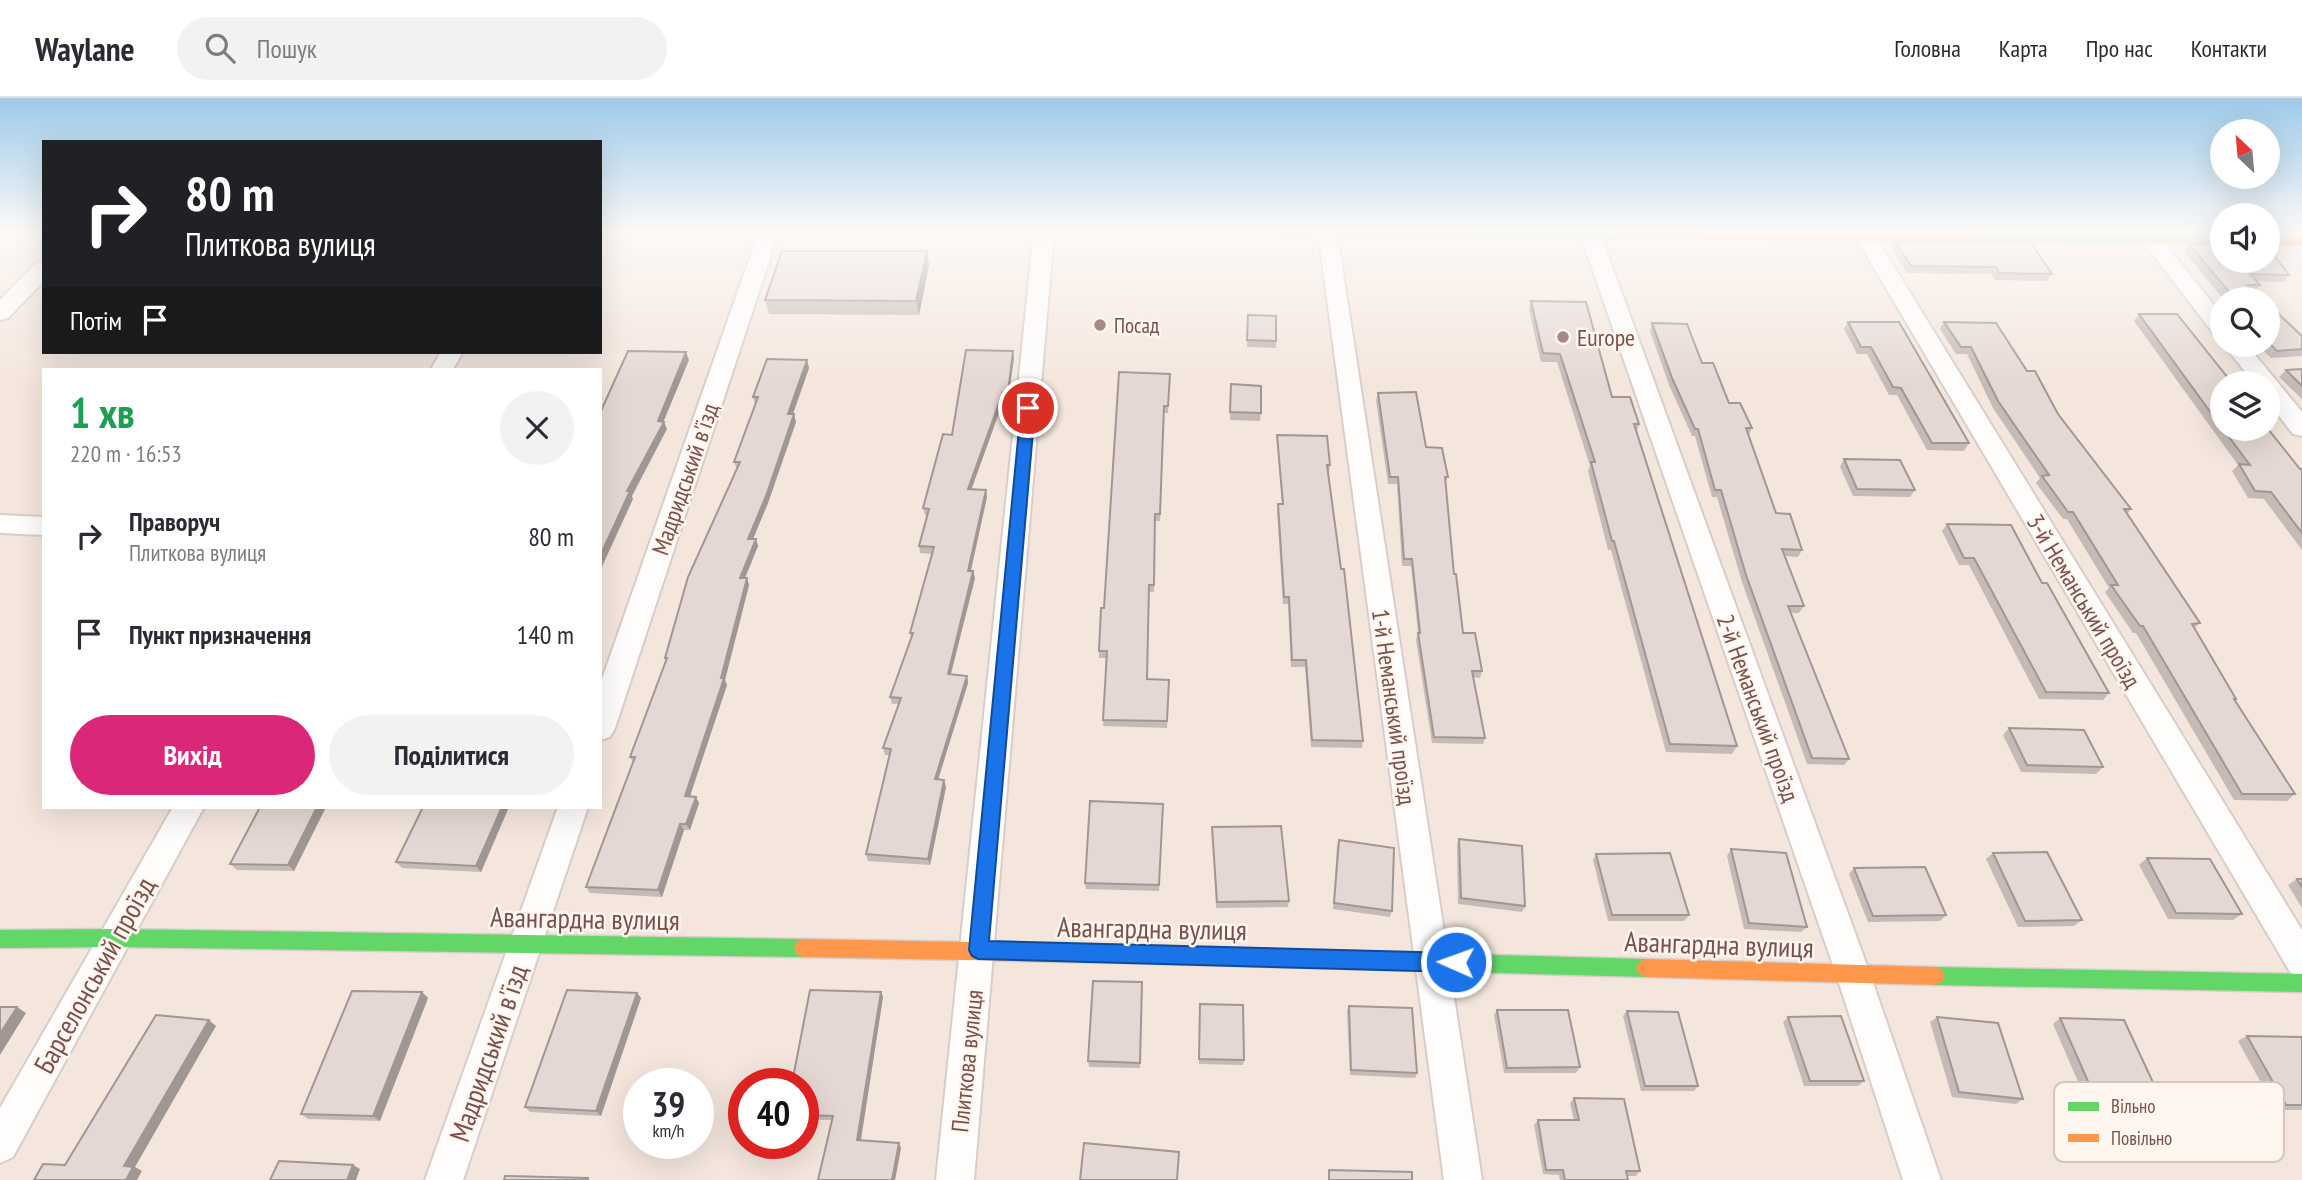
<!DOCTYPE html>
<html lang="uk">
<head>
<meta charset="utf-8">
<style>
	:root { --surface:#fff; --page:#f2f2f3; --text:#2b2b33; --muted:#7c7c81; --line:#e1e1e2; --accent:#db2777 }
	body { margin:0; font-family:"PT Sans Narrow",sans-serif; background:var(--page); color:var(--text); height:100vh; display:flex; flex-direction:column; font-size:26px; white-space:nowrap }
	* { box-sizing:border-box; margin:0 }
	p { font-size:23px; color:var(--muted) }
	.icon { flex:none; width:38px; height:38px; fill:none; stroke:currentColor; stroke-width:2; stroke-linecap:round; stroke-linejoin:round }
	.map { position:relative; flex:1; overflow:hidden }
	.panel { position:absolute; left:42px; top:270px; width:560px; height:441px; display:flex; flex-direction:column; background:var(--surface); border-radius:0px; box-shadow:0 7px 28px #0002 }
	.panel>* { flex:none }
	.top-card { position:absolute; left:42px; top:42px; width:560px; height:214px; border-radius:0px; box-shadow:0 7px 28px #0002; background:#202124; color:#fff; overflow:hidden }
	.needle { width:46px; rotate:334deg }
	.controls { position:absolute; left:2210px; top:21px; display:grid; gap:14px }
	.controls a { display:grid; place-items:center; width:70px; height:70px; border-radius:50%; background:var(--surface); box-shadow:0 7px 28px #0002; font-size:35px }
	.speed { position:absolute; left:623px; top:970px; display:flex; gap:14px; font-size:35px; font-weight:700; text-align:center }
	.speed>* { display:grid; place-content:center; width:91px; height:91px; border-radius:50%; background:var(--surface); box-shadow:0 7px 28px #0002; line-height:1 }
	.speed small { font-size:18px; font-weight:400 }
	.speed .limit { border:10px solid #d22; background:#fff; color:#111 }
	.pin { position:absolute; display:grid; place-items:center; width:60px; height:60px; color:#fff; margin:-30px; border:4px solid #fff; border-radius:50%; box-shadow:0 2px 7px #0007 }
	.me { position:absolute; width:77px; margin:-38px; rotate:272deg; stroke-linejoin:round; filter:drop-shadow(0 0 5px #0008) }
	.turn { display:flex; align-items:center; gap:24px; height:147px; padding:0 28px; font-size:32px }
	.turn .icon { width:91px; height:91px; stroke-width:2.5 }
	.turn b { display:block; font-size:49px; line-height:60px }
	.then { display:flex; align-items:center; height:66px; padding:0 28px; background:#0003; gap:14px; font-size:26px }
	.round { display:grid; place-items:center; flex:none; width:74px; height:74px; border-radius:37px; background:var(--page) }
	.summary { display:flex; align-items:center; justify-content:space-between; height:119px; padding:0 28px }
	h1 { font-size:42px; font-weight:600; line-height:52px; color:#1e9e55 }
	.primary-button { display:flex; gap:14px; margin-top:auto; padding:14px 28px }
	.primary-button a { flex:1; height:80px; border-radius:42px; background:var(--accent); color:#fff; font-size:28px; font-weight:600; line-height:80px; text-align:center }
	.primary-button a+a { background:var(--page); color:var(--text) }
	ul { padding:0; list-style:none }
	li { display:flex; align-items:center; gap:21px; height:98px; padding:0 28px }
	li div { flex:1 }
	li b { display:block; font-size:26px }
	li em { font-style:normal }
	header { display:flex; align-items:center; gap:42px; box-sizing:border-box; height:98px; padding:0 35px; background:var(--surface); border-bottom:2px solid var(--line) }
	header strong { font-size:33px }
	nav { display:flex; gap:38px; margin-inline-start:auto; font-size:24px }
	.search { width:490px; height:63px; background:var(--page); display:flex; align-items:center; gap:18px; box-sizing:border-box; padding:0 24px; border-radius:38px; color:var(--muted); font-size:26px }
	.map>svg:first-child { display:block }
	.residential { fill:#f4e6dd; fill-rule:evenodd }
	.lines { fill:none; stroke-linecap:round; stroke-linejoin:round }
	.street-casing { stroke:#d8cdca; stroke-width:4 }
	.fast-casing { stroke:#d9ceca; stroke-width:3 }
	.slow-casing { stroke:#d9ceca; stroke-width:3 }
	.street { fill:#fefdfc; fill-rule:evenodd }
	.fast { fill:#63d668; fill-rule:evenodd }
	.slow { fill:#ff974d; fill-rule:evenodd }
	.wall { fill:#c5bab6 }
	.shaded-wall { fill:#a09794 }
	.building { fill:#e5d8d4; stroke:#a09794; stroke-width:2 }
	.route { fill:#1a73e8; stroke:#114b97; stroke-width:2 }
	.poi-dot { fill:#a58983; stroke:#fff6f0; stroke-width:2.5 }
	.labels { text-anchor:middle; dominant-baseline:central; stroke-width:5; stroke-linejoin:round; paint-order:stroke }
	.far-poi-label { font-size:21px; fill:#79514a; stroke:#fff6f0; text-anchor:start }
	.poi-label { font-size:24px; fill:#79514a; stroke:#fff6f0; text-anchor:start }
	.street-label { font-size:24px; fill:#79514a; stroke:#fff6f0 }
	.near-street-label { font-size:28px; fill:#79514a; stroke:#fff6f0 }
	.key { fill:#fff6f0; stroke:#d7c4be; stroke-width:2 }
	.key-label { font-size:19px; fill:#79514a }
</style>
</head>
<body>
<header>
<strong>Waylane</strong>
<div class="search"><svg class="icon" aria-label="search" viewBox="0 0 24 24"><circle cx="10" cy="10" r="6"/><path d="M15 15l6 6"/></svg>Пошук</div>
<nav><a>Головна</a><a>Карта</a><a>Про нас</a><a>Контакти</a></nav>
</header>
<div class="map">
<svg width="2302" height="1082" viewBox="0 0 2302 1082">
	<rect width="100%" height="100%" fill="#f8f2ed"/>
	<path class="residential" d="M0,133H44V254H600V133H2222V163H2268V133H2302V1082H0ZM2222,201H2268V247H2222ZM44,271H600V709H44ZM2222,285H2268V331H2222ZM639,985H698V1045H639ZM744,985H803V1045H744Z"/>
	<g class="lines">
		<g class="street-casing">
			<path id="street" d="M759,133H779L615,630L610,639L600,642V587Z
				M1034,133H1054L974,1082H936Z
				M1318,133L1337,135L1482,1082H1444Z
				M1584,134H1598L1601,138L1870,876L1941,1082H1903L1836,876L1581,138Z
				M1867,135L1874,137L1877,141L2302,832V879L2290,874L1857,141L1860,137Z
				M2153,138L2160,140L2222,217V238L2214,236L2143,144L2146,140Z
				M44,164V183L8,220L0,222V202L36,165Z
				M2224,247H2247L2302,314V338L2293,336L2268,304V285H2254Z
				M441,254H463L453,271H431Z
				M0,417L44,419V437L0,435Z
				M173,709H204L13,1059L0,1065V1010Z
				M558,709H588L463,1082H425Z"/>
		</g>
		<g class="fast-casing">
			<path id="fast" d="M1158,133H1621L1627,137L1621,141L1164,136Z
				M1969,137L2222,139V146L1965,143L1963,141Z
				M113,831L803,841L810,844L812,850L810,856L803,859L113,849L0,850V832Z
				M1128,847L1646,861L1653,864L1656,870L1653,876L1646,879L1128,865L1121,862L1119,856L1121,850Z
				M1935,869L2302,876V894L1935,887L1928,884L1925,878L1928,872Z"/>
		</g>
		<g class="slow-casing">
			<path id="slow" d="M1621,133L1969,137L1975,141L1969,145L1617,139V135Z
				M2268,139H2302V147H2268Z
				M803,841L1128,847L1135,850L1137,856L1135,862L1128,865L803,859L796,856L794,850L796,844Z
				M1646,861L1935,869L1942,872L1945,878L1942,884L1935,887L1646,879L1639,876L1636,870L1639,864Z"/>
		</g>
		<use href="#street" class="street"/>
		<use href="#fast" class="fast"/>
		<use href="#slow" class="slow"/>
	</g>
	<path class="wall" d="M1896,144L2052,176L2047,183L1995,182L1991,176L1907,175L1892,151Z
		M2189,146L2289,177L2284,184L2256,183L2260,187L2254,194L2263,201H2223L2184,153Z
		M927,153L929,167L919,217L769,216L765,202Z
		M1531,203L1612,299L1639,326L1637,333L1737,648L1732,656L1666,654L1611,452H1608L1588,373L1590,368L1557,264H1541L1529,212Z
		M2268,206L2302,238V258L2271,260L2257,247H2268Z
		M2139,216L2222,285V331H2268L2300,371H2302V452L2264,401L2248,400L2232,373L2238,367L2134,223Z
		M1248,217L1276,243V250L1247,249Z
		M1848,224L1969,345L1964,353L1927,352L1897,297H1889L1867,256H1857L1844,231Z
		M1944,224L2027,273L2058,316L2131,411L2127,416L2200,525L2194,530L2236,601L2235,602L2295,696L2287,703L2234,702L2136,535H2133L2105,494L2109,490L2067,421H2063L2036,385L2040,380L1993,310L1967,256H1956L1940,231Z
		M1652,225L1702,265L1729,305L1752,330L1749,337L1776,415L1802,452L1798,459L1785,458L1804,508L1799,515H1791L1849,661L1844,667L1807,666L1742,484L1717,399H1712L1695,338H1692L1669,287L1650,233Z
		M1014,260L1008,301H1004L971,391L987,399L971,473H973L975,480L951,576L967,578L968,585L938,682L946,689L930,767L868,763L866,756L890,657H885L883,650L898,606H892L890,599L911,540L910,535L932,456L920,455L919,448L927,418L925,417L923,410Z
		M807,262L809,270L793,316L796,324L768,405L753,441H756L758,448L745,480H747L749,487L725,582L727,587L690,698L699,705L690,732H684L662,799L590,795L586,789L633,664L630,659L666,563L665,560L737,371L734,364L755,306L753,299Z
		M2302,271V301L2279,279L2286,272Z
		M1170,276L1168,315H1164L1160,423H1155L1154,494H1149L1147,581L1169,582L1167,630L1103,628L1106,560H1099V553L1104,510Z
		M1231,286L1261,315L1260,323L1230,322Z
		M1378,295L1426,349L1448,379L1445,386L1454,476L1463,535L1482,573L1480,580L1473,579L1485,640L1483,646L1432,645L1416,542L1418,535L1411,468H1402L1397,386H1388L1376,302Z
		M1277,337L1330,367L1329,374H1328L1363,643L1362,650L1311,649L1305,569H1291L1288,506H1283L1277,413L1278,406H1282L1277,345Z
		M1844,361L1915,392L1910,399L1853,398L1840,369Z
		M1947,426L2042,485L2109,595L2103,602L2039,601L1969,467H1959L1942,433Z
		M2009,630L2103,669L2096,676L2021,674L2003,637Z
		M1163,706L1159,793L1086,791L1085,785Z
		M260,709H326L294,773L237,772L230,766Z
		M509,709L481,774L402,770L396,764Z
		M1212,729L1289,803L1288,809L1216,810Z
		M1459,741L1525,808L1522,814L1458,806L1457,747Z
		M1339,742L1392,813L1390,819L1333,811L1337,748Z
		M1731,751L1807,829L1801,834L1744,831L1727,758Z
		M1993,755L2082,822L2074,828L2018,829L1986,761Z
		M1596,756L1689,817L1684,823H1608L1593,762Z
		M2147,760L2242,816L2233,822L2168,821L2139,767Z
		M1854,770L1946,817L1940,823L1868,824L1849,776Z
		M2297,781H2302V810L2288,787Z
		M1142,884L1140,970L1089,969L1088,963Z
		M422,894L428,900L380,1023L308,1021L301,1016Z
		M881,894L883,899L861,1042L899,1045L901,1050L895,1082H818L832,1022H803V985Z
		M637,895L641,900L601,1018L530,1014L525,1009Z
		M1200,906L1244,962L1243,967L1199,966Z
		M1349,908L1417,975L1415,980L1350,977L1347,913Z
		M1497,912L1580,969L1576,975H1504L1494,917Z
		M1627,913L1698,988L1694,993H1641L1623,918Z
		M1788,919L1864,983L1858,988H1804L1783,924Z
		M1937,919L2023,1001L2016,1006L1952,999L1930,924Z
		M2060,920L2157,993L2148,998L2083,995L2053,926Z
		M2247,938L2302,939V1012H2276L2238,943Z
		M1574,1000L1640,1073L1636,1078H1627L1628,1082H1560L1559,1077L1543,1076L1534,1027L1538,1022H1574L1570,1005Z"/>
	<path class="shaded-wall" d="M927,153L929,167L919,217L916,203Z
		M1013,253L1014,260L1008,301V294Z
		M686,254L689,262L663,325L664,324L667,331L632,398L633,401L600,473V458L658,323Z
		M807,262L809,270L790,324L788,316Z
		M1003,294L1004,301L969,398L968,391Z
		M794,316L796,324L768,405L750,448L748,441Z
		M986,392L987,399L969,480L968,473Z
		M756,441L758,448L742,487L740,480Z
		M973,473L975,480L949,583L948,576Z
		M747,480L749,487L725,582L727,587L688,704L685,698L721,580Z
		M967,578L968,585L936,688L935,681Z
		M944,682L946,689L930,767L928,761Z
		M696,699L699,705L690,732L686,726Z
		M317,709H326L294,773L288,767Z
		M502,709H509L481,774L476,768Z
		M680,726L684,732L662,799L658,792Z
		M422,894L428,900L380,1023L373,1018Z
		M881,894L883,899L860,1047L857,1042Z
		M637,895L641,900L601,1018L596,1013Z
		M17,909L26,915L0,957V936Z
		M209,922L216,928L135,1069L142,1073L137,1082H126L124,1068Z
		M899,1045L901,1050L895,1082H892Z
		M353,1067L360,1071L356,1082H347Z"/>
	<path class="building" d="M1896,144L2031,145L2052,176L1999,175L1996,169L1911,168Z
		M2189,146H2222V163H2268V149L2289,177L2250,176L2260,187H2247L2263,201H2235Z
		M782,153H927L916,203L765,202Z
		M1531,203L1586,204L1612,299H1630L1639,326H1634L1737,648L1670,646L1614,443H1612L1591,364H1595L1560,256L1543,255Z
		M2268,206L2302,238V251L2277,253L2268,244Z
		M2139,216H2177L2232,285H2222V330Z
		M1248,217L1276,218V243L1247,242Z
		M1848,224H1899L1969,345H1932L1901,290L1893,289L1871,249H1861Z
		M1944,224L1996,225L2027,273H2035L2058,316L2131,411H2124L2200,525L2192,526L2236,601H2234L2295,696H2242L2143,528H2140L2111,487H2118L2073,414H2068L2042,378L2049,377L1998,303L1971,249H1961Z
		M1652,225L1687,226L1702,265H1713L1729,305H1740L1752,330H1746L1776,415L1790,416L1802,452L1782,451L1804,508H1788L1849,661L1812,660L1746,477L1721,392H1715L1698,331H1695L1672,280Z
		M966,252L1013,253L1008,294H1003L968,391L986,392L968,473H973L948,576L967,578L935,681L944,682L928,761L866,756L891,651L883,650L901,600L890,599L913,535H910L934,449L919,448L929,411L923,410L943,336L952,337Z
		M628,253L686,254L658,323L664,324L627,393H630L600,458V315Z
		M767,261L807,262L788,316H794L766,398L748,441H756L740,480H747L721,580H724L685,698L696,699L686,726H680L658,792L586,789L635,659H630L667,560H665L688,479L740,364H734L758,299H753Z
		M2302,271V288L2286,272Z
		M1119,274L1170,276L1168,308H1164L1160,416H1155L1154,487H1149L1147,581L1169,582L1167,623L1103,622L1107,553H1099L1101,510H1104Z
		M1231,286L1261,288V315L1230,314Z
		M1416,294L1426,349L1442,350L1448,379H1445L1454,476H1456L1463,535H1475L1482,573H1472L1485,640L1434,639L1418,535H1420L1412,461H1404L1398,379H1390L1378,295Z
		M2223,331H2268L2300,371H2302V435L2271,394L2255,393L2239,366L2250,367Z
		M1277,337L1327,338L1330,367H1327L1341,471H1344L1363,643L1312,642L1306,562H1292L1289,499H1284L1278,406H1283Z
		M1844,361L1900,362L1915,392L1857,391Z
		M1947,426L2011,427L2042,485H2047L2109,595L2046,594L1974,460H1964Z
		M2009,630L2084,632L2103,669L2027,667Z
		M1090,703L1163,706L1159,787L1085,785Z
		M260,709H317L288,767L230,766Z
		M423,709H502L476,768L396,764Z
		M1281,728L1289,803L1217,804L1212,729Z
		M1459,741L1522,748L1525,808L1461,800Z
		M1339,742L1394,750L1392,813L1334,805Z
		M1731,751L1786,755L1807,829L1749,825Z
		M2047,754L2082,822L2025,823L1993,755Z
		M1670,755L1689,817H1612L1596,756Z
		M2147,760L2210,761L2242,816L2176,815Z
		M1925,769L1946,817L1873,818L1854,770Z
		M2297,781H2302V789Z
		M1093,883L1142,884L1140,965L1088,963Z
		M567,892L637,895L596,1013L525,1009Z
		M810,892L881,894L857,1042L899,1045L892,1082H818L833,1018L803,1017V985H792Z
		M352,893L422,894L373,1018L301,1016Z
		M1200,906L1243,907L1244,962L1199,961Z
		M1349,908L1412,910L1417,975L1351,972Z
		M0,909H17L0,936Z
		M1497,912H1568L1580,969L1507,970Z
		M1627,913L1678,914L1698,988H1645Z
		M156,917L209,922L124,1068L133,1069L126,1082H34L43,1066L65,1067Z
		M1841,918L1864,983H1810L1788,919Z
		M1937,919L1998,925L2023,1001L1959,994Z
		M2060,920L2124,922L2157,993L2091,990Z
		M2247,938L2302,939V1007H2286Z
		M1574,1000L1624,1001L1640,1073H1626L1628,1082H1565L1563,1072H1546L1538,1022H1579Z
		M1084,1045L1179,1054L1177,1082H1080Z
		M279,1063L353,1067L347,1082H270Z
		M1329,1072L1412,1074V1082H1329Z
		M505,1078L588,1080V1082H504Z"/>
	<linearGradient id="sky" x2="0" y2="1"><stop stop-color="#9dcae8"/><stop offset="0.47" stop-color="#fcf9f7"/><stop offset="1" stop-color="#fcf9f7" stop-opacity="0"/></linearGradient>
	<rect width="2302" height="285" fill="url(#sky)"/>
	<path class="route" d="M1028,306L1035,310L989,843L1456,855L1463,858L1466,864L1463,871L1456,874L978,861L972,858L969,852L1021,310Z"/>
	<g class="poi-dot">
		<circle cx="1100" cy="227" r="7"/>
		<circle cx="1563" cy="239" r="7"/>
	</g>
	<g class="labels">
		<g class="far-poi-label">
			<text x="1114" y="227">Посад</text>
		</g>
		<g class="poi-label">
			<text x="1577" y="239">Europe</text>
		</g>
		<g class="street-label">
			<text transform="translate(685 381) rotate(-71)">Мадридський в'їзд</text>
			<text transform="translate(2084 503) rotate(59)">3-й Неманський проїзд</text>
			<text transform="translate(1394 609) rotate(82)">1-й Неманський проїзд</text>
			<text transform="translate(1758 610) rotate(70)">2-й Неманський проїзд</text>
			<text transform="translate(967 963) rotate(-84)">Плиткова вулиця</text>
		</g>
		<g class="near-street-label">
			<text transform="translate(585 820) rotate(1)">Авангардна вулиця</text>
			<text transform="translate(1152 830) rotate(1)">Авангардна вулиця</text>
			<text transform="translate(1719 846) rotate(2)">Авангардна вулиця</text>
			<text transform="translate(94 877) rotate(-61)">Барселонський проїзд</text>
			<text transform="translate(488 955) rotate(-71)">Мадридський в'їзд</text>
		</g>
	</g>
	<rect x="2054" y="984" width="230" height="80" rx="10" class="key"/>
	<rect x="2068" y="1004" width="31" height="9" fill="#63d668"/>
	<rect x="2068" y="1036" width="31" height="8" fill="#ff974d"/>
	<g class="key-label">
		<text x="2111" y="1015">Вільно</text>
		<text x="2111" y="1047">Повільно</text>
	</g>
</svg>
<div class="controls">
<a><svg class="needle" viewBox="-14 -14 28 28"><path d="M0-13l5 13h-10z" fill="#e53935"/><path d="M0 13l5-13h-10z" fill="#7c7c81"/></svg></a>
<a><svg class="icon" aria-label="sound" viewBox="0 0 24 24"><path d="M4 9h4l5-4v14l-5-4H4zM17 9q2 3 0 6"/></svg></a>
<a><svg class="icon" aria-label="search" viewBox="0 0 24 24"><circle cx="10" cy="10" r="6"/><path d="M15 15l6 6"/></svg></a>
<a><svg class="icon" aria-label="layers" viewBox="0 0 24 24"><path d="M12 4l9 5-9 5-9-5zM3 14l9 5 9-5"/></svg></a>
</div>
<div class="speed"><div>39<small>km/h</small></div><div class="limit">40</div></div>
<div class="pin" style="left:1028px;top:310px;background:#d93025"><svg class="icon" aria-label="arrive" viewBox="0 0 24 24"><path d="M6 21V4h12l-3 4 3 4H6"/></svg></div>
<svg class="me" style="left:1456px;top:864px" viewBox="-20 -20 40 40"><circle r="17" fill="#1a73e8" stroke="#fff" stroke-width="3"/><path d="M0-11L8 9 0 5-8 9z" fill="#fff"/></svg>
<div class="top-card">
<div class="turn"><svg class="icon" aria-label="right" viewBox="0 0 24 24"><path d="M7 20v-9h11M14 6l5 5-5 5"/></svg><div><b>80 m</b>Плиткова вулиця</div></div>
<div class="then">Потім<svg class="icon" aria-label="arrive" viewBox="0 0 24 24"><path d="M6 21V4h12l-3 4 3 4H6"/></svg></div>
</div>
<section class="panel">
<div class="summary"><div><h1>1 хв</h1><p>220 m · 16:53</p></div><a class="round"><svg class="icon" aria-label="close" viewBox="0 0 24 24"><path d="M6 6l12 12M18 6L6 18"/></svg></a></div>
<ul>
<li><svg class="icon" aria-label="right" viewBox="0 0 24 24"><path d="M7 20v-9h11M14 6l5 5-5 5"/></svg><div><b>Праворуч</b><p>Плиткова вулиця</p></div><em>80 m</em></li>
<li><svg class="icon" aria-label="arrive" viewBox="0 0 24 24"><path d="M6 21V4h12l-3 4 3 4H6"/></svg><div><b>Пункт призначення</b></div><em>140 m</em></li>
</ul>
<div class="primary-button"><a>Вихід</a><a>Поділитися</a></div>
</section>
</div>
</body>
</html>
